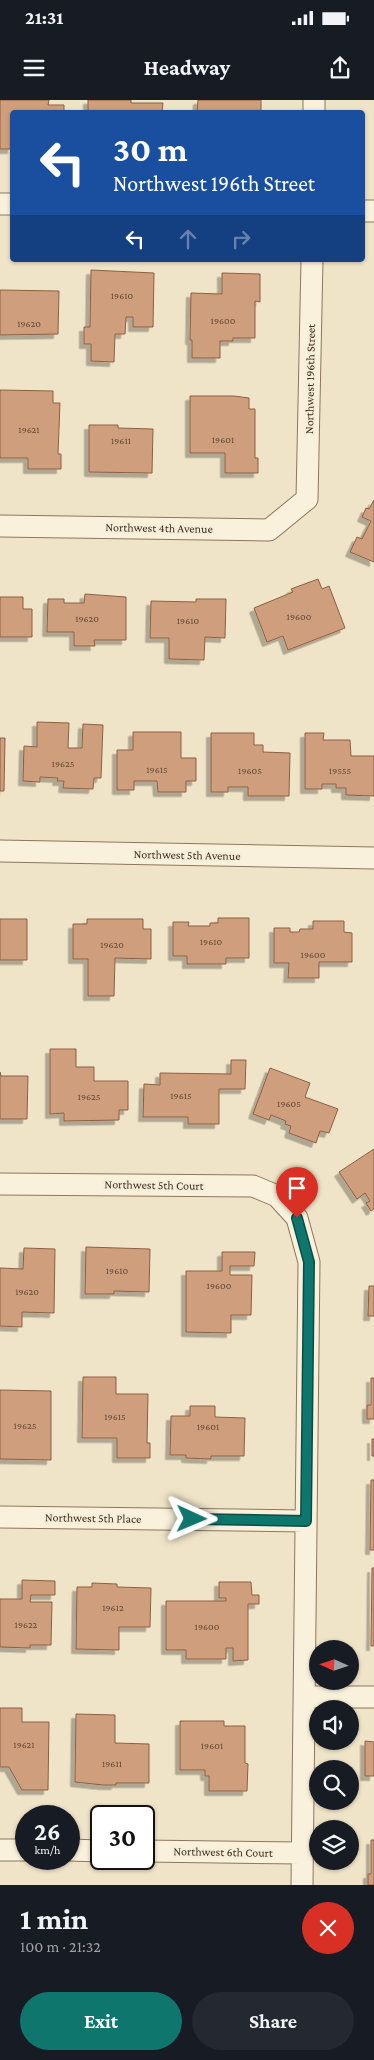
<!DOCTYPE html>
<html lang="en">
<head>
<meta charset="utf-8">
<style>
	:root { --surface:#171b24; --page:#242831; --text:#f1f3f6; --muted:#9ea1a6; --accent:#0f766e }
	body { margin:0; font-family:"Crimson Pro",serif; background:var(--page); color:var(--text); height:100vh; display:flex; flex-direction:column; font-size:19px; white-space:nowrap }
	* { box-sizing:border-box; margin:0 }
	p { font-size:16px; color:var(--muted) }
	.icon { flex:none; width:28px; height:28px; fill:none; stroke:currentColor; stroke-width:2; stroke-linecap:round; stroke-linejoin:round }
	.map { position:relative; height:1785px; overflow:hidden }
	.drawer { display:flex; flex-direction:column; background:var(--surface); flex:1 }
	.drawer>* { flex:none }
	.guide { position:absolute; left:10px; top:10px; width:355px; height:152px; border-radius:5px; box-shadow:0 1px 4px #0004; background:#1a4fa0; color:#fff; overflow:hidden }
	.needle { width:32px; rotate:273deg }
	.buttons { position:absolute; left:309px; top:1540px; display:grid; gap:10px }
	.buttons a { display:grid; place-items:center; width:50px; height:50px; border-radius:50%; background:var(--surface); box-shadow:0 1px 4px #0004; font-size:25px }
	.speed { position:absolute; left:15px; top:1705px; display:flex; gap:10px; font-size:25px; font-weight:700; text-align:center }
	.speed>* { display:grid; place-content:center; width:65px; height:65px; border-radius:50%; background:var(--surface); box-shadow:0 1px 4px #0004; line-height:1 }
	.speed small { font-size:12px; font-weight:400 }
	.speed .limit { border:2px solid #111; border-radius:8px; background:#fff; color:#111 }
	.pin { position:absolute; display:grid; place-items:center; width:42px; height:42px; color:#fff; margin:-51px -21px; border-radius:50% 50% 50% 0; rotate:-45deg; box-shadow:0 0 5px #0007 }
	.pin .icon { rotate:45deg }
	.me { position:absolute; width:55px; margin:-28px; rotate:91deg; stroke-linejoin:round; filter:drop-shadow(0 0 4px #0008) }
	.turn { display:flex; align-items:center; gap:18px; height:105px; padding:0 20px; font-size:22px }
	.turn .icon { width:65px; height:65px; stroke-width:2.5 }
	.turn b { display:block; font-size:35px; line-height:42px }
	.lanes { display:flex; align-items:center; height:48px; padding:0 20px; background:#0003; justify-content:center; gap:25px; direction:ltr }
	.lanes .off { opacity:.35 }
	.round { display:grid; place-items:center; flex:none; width:52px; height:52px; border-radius:26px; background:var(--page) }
	.head { display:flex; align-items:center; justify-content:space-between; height:85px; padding:0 20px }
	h1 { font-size:30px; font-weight:700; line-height:38px }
	.primary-button { display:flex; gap:10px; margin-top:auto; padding:10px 20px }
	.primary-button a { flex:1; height:58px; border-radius:30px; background:var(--accent); color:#fff; font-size:20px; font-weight:700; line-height:58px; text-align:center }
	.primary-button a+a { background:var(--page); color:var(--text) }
	.status { display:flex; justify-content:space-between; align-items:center; height:35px; padding:0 25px; background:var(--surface); direction:ltr }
	.status svg { height:14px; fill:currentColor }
	header { display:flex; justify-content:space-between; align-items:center; height:65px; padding:0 20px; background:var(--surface); font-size:22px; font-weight:700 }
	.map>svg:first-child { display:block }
	.building { fill:#cf9f7d; stroke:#8d5f41; filter:url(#shadow) }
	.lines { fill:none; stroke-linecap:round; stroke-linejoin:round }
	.minor-casing { stroke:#8d765c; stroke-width:23 }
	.minor { stroke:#faf1dc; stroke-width:21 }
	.route-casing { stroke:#0a4d48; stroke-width:12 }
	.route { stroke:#0f766e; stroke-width:9 }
	.labels { text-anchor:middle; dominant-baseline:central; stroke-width:5; stroke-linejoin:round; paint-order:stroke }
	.number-label { font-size:10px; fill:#624a37 }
	.street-label { font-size:12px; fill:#3d2e20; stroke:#f7eed8 }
</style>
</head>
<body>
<div class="status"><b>21:31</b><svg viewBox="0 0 49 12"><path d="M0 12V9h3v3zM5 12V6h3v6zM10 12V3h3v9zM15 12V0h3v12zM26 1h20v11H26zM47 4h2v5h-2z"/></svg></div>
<header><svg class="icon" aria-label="menu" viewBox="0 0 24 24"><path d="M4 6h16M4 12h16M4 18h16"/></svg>Headway<svg class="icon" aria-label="share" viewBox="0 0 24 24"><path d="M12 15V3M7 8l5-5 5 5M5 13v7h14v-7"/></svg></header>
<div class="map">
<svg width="374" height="1785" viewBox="0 0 374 1785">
	<defs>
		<filter id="shadow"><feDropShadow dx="-4.5" dy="4.5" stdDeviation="0" flood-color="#0004"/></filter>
	</defs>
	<rect width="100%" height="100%" fill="#f0e4c8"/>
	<path class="building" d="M0,0H49L48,5H64V12H12V49H0Z
		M88,0H131V3H163L162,12H88Z
		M198,0H261V12H197Z
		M91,170L154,173L153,227H133V217H126L125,234H115L114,262L91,261V244H84V227H90Z
		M222,173L260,174V202L255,201V238H233V241H220V258H192V240H190L191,193L222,194Z
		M0,190L59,191L58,234L0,235Z
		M0,290L53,291V303H60L58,354H61V369H28V358H0Z
		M190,296H234L249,298V309H255V358H258V373H225V353H190Z
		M89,325H118V328L153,329L152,373L89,372Z
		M374,400V462L350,452L357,437L362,439L371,421L362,417L366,408L369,409Z
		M318,479L322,489L329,486L345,528L288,550L283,536L267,542L254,508L293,492L291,489Z
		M85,494L126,497V540H94L95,546H74V532H47L48,499H64V503H84Z
		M0,497H23V509H32V537H0Z
		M196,499H226L225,538L205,537L204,560L169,559V538H150L151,501L196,502Z
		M37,622L69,623L68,648H82L83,624L103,625L101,678H94L93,689L63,688L64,681H57L58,678L40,677V682L23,681L24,646L37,647Z
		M133,632H181V658H196V681H186V692H158L157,681H134V690H117V650H133Z
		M211,633H254V645H263V652L290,653L289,696H248V687H228V692H211Z
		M305,633H324L323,640H350L351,656H374V696L346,695V688H336V684H322V689H305Z
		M0,638H5L4,691H0Z
		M218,818H249V858H226V864H187V856H173V822H189L188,826H210V823H218Z
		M0,819H27V860H0Z
		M87,819H143V829H151V859L115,858L114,896H88V859H73V824H87Z
		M313,821H344V832L352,833V862H319V878H288L289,863H274V828H290V832H299L300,829H313Z
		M50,949H76V967H94V981H128V1010H119V1020L64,1021V1013L50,1014Z
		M231,960H246L245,989H219V1024H188V1017H143L144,984L160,985V973L231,974Z
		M270,968L310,983L305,997L338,1009L329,1033L320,1031L316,1043L289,1033L291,1026L285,1024L286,1021L271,1015L269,1020L253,1014Z
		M0,972L1,976H28L27,1019H0Z
		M374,1049V1109L371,1111L366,1103L370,1101L365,1093L357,1099L339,1072Z
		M86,1147L150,1149L149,1192L114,1191V1194H85Z
		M24,1148L55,1149L54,1213L22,1212V1227L0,1226V1168L23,1169Z
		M222,1152H255L254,1166H230V1175H252L251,1215H231V1233L186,1232V1171H222Z
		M369,1186H374V1216H368Z
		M83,1277H116V1294H148L147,1343H150V1358H117V1338H82Z
		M371,1278H374V1319H367V1305H371Z
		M0,1290L51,1291V1360L0,1359Z
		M190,1306H215V1317L245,1318L244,1356H211V1359L186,1358V1355H170L171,1316H190Z
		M372,1339H374V1356H372Z
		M371,1380H374V1450H370Z
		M372,1468H374V1546H371Z
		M22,1480L55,1481V1495H31L30,1502H52L51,1545H30V1548L0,1547V1499H22Z
		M219,1482H251L252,1495H259V1504H248V1560L233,1561V1548H226V1559H186V1550H166V1501H226V1498H219Z
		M92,1483L117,1484V1487L151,1488L150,1527H119V1550L76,1549L77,1487H92Z
		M0,1608H22V1622H49L48,1690H22L9,1667H0Z
		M76,1614L115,1615V1643L149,1644V1683H116V1685H103L75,1682Z
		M180,1621H224V1626H245V1663L248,1664L247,1691H209V1676H205V1670H180Z
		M365,1641L374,1642V1676H365Z
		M371,1740H374V1785H368V1774H371Z"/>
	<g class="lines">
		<g class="minor-casing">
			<path id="minor" d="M314,12V0
				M0,104H12
				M362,111H374
				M0,426L269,430L307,399L312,160
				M0,751L374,758
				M0,1084L253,1086L277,1096L297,1118L309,1162L302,1785
				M0,1417L306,1421
				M305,1597H374
				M0,1750H26
				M69,1750L101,1751
				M144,1751L302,1753"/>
		</g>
		<use href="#minor" class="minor"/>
	</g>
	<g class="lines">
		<g class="route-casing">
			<path id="route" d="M192,1419L306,1421L309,1162L297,1118"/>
		</g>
		<use href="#route" class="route"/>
	</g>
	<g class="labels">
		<g class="number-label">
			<text x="122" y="195">19610</text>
			<text x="223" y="220">19600</text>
			<text x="29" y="223">19620</text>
			<text x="29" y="329">19621</text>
			<text x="223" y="339">19601</text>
			<text x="121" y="340">19611</text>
			<text x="299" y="516">19600</text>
			<text x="87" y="518">19620</text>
			<text x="188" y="520">19610</text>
			<text x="63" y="663">19625</text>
			<text x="157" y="669">19615</text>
			<text x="250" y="670">19605</text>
			<text x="340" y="670">19555</text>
			<text x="211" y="841">19610</text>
			<text x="112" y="844">19620</text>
			<text x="313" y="854">19600</text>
			<text x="181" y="995">19615</text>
			<text x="89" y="996">19625</text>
			<text x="289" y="1003">19605</text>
			<text x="117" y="1170">19610</text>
			<text x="219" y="1185">19600</text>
			<text x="27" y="1191">19620</text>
			<text x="115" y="1316">19615</text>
			<text x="25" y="1325">19625</text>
			<text x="208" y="1326">19601</text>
			<text x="113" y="1507">19612</text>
			<text x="26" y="1524">19622</text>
			<text x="207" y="1526">19600</text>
			<text x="24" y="1644">19621</text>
			<text x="212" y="1645">19601</text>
			<text x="112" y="1663">19611</text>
		</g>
		<g class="street-label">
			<text transform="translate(310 279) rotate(-89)">Northwest 196th Street</text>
			<text transform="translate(159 428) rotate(1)">Northwest 4th Avenue</text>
			<text transform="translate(187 755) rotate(1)">Northwest 5th Avenue</text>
			<text transform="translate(154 1085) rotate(1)">Northwest 5th Court</text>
			<text transform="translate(93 1418) rotate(1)">Northwest 5th Place</text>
			<text transform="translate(223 1752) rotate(1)">Northwest 6th Court</text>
		</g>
	</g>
</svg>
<div class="buttons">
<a><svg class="needle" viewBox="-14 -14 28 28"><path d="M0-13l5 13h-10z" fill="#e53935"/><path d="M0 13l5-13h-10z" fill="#9ea1a6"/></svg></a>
<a><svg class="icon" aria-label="sound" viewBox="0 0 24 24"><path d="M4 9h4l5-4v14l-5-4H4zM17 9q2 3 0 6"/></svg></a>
<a><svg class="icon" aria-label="search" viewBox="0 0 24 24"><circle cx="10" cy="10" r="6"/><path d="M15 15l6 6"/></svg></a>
<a><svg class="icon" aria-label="layers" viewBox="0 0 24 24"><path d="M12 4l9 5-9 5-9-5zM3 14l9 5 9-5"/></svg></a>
</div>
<div class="speed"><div>26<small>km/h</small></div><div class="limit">30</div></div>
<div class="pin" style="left:297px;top:1118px;background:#d93025"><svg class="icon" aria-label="arrive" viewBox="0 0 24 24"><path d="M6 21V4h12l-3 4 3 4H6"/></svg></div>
<svg class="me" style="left:192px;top:1419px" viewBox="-20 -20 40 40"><path d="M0-17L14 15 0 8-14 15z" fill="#0f766e" stroke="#fff" stroke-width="4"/></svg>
<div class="guide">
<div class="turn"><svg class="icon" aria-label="left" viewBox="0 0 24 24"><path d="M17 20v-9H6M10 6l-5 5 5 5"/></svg><div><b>30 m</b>Northwest 196th Street</div></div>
<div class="lanes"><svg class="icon" aria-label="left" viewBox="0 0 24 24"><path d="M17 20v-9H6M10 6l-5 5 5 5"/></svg><svg class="icon off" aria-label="ahead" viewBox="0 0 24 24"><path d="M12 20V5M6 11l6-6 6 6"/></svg><svg class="icon off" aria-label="right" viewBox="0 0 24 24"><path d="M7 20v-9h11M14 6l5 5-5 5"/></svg></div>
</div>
</div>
<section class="drawer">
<div class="head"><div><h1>1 min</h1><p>100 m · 21:32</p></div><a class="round" style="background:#d93025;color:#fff"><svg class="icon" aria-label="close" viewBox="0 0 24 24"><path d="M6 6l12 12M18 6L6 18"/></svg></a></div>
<div class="primary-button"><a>Exit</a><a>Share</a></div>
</section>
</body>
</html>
